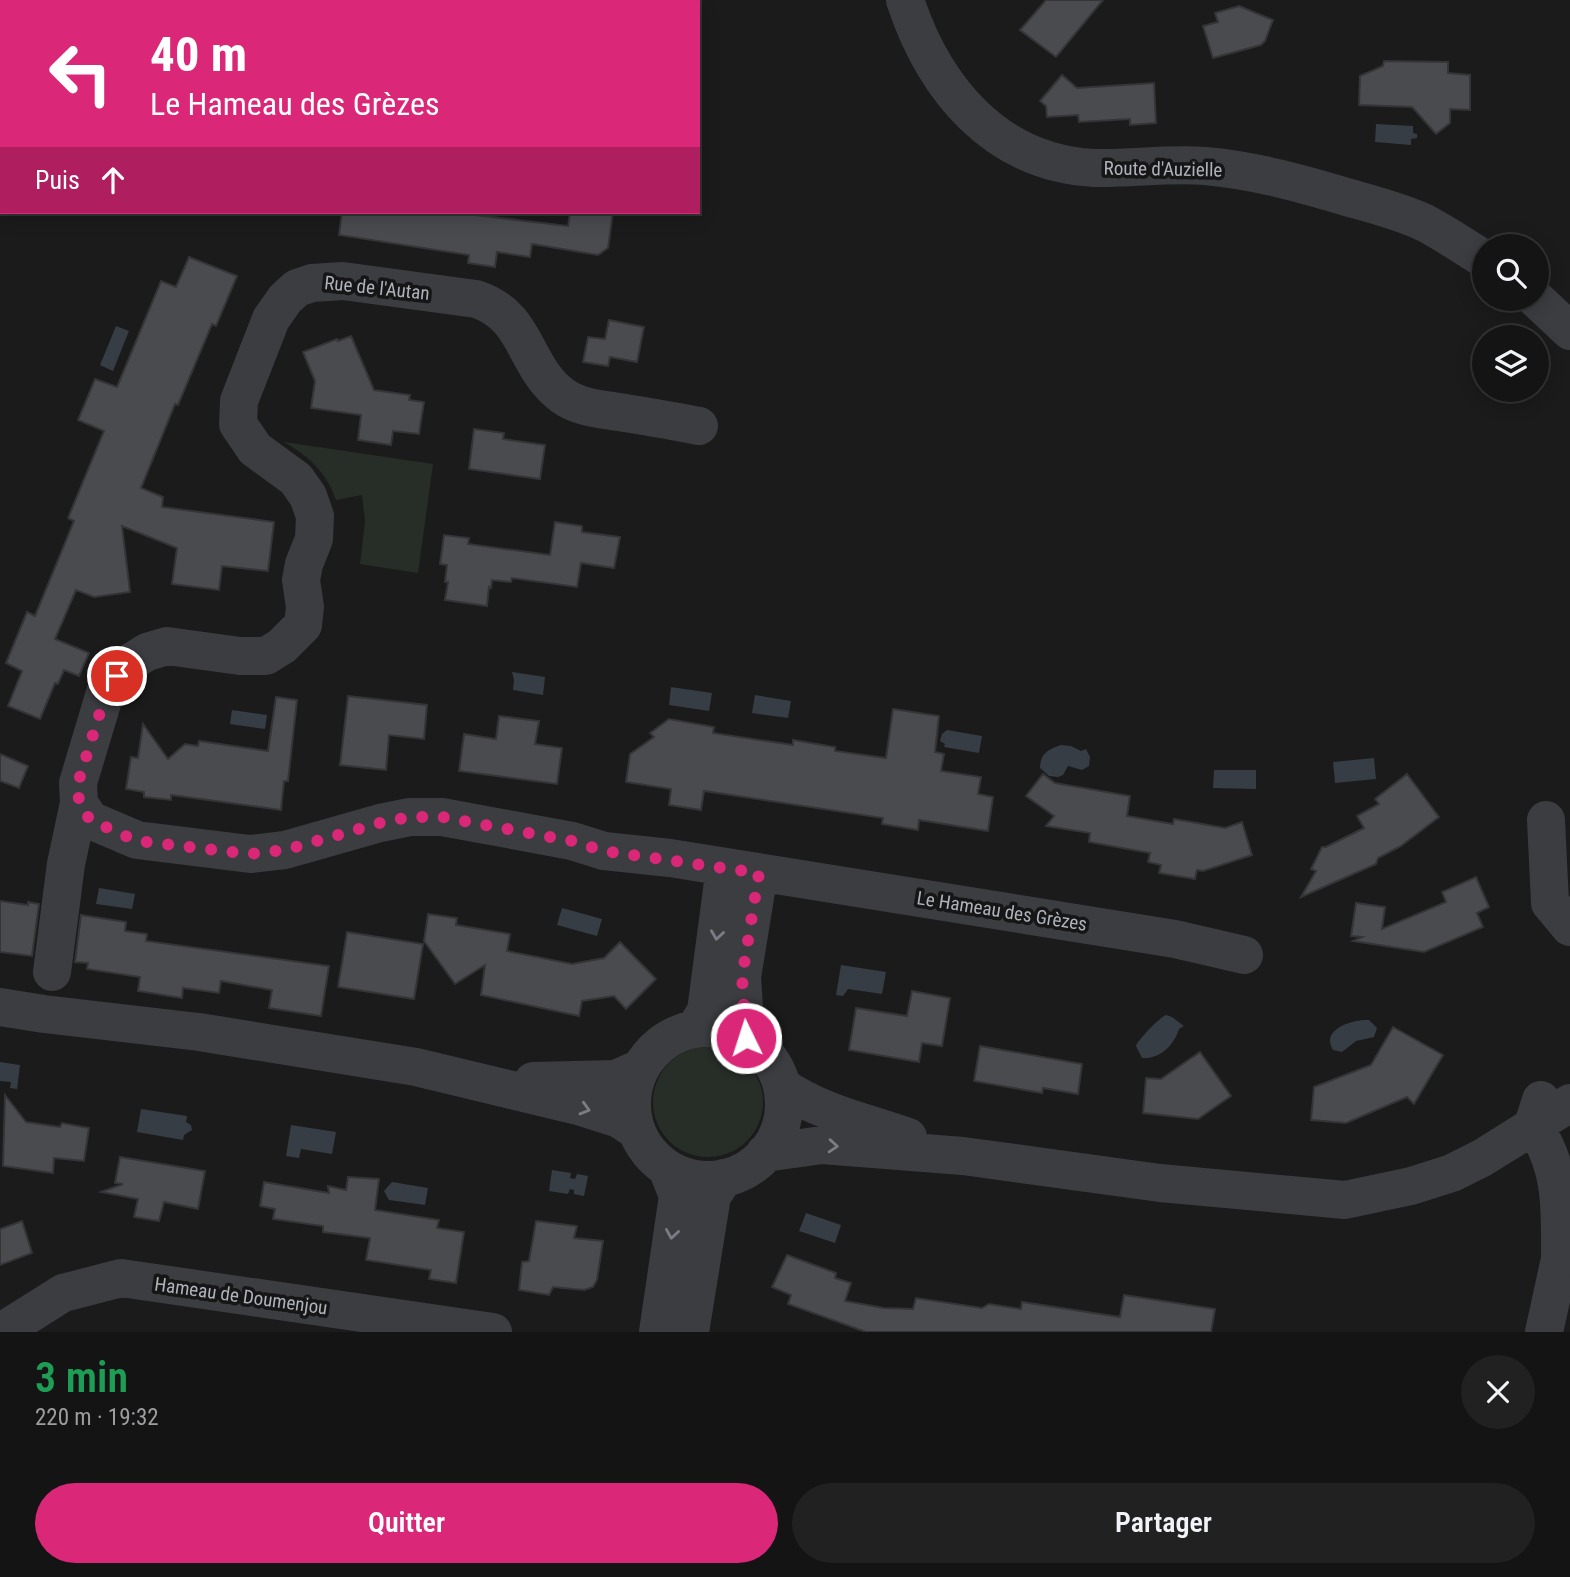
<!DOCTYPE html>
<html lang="fr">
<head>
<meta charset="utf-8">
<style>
	:root { --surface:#141415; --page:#212122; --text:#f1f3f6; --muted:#9d9ea0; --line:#333334; --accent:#db2777 }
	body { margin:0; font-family:"Roboto Condensed",sans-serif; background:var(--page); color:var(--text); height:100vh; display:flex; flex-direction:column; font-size:26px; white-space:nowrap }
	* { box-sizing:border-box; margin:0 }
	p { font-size:23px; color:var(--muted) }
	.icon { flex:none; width:38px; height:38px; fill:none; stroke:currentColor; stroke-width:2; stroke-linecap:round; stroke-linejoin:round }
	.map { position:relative; height:1332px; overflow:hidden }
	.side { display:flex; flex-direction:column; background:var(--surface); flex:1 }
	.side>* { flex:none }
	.guide { position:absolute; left:0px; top:0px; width:700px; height:214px; box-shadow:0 4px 18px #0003,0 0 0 2px var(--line); background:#db2777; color:#fff; overflow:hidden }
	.buttons { position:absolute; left:1472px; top:234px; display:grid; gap:14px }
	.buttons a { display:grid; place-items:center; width:77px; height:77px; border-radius:50%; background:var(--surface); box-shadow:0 4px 18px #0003,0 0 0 2px var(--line); font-size:35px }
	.pin { position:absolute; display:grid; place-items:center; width:60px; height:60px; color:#fff; margin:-30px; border:4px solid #fff; border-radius:50%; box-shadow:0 2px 7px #0007 }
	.me { position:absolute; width:77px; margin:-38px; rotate:356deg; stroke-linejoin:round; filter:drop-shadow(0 0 5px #0008) }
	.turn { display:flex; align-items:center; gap:24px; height:147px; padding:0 35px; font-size:32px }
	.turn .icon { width:91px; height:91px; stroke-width:2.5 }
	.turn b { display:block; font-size:49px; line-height:60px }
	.then { display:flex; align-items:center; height:66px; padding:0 35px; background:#0003; gap:14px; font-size:26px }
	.round { display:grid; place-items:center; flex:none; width:74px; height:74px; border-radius:37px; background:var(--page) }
	.head { display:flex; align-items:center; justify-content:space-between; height:119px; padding:0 35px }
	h1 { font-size:42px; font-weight:600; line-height:52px; color:#1e9e55 }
	.primary-button { display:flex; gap:14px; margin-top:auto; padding:14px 35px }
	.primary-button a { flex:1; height:80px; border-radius:42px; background:var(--accent); color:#fff; font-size:28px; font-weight:600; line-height:80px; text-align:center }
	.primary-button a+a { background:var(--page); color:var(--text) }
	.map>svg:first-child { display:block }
	.green { fill:#272e28 }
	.water { fill:#363d44 }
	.building { fill:#4a4b4e; stroke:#353538; stroke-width:2 }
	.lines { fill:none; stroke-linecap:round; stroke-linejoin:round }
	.minor { stroke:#3c3d41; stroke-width:38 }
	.oneway { stroke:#7b7d84 }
	.route { stroke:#db2777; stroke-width:12; stroke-dasharray:0 21.6 }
	.labels { text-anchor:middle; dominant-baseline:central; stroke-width:7; stroke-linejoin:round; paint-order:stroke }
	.street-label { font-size:19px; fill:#afb2ba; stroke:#161617 }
</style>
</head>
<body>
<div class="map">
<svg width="1570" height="1332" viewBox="0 0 1570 1332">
	<rect width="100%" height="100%" fill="#1b1b1c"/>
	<path class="green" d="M284,442L433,464L418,573L360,564L365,521L362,495L336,500C326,472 310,457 284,442Z
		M653 1102a55 55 0 1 1 110 0a55 55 0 1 1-110 0Z"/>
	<path class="water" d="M1376,124L1413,126V133L1417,134V138L1411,139V145L1375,142Z
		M116,326L129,331L113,371L100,365Z
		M512,672L545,677L543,695L513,690L514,680Z
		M671,687L712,693L709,711L669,705Z
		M755,695L791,701L788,718L752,713Z
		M232,710L267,715L265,729L230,724Z
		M947,730L982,736L979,753L944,747L945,744L940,741L942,734Z
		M1061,745L1071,746L1081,751L1086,749L1090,757L1089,766L1082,770L1068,766L1063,775L1058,777L1049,776L1040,768C1040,754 1048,749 1061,745Z
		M1374,758L1376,779L1335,783L1333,762Z
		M1214,770H1256V789L1213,788Z
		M99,888L135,894L132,909L96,904Z
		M562,908L602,919L597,936L557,925Z
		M841,965L886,972L882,994L848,989L843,996L836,995Z
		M1166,1015L1172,1017L1184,1026L1179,1029C1174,1045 1161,1059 1142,1058L1136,1046C1138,1040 1160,1017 1166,1015Z
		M1369,1020L1377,1028L1374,1037L1356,1041L1342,1052L1333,1050C1320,1029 1353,1019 1369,1020Z
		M0,1062L20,1065L17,1089L10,1088L11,1082L0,1081Z
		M141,1109L187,1116L186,1122L191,1125L192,1130L184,1135L183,1140L137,1132Z
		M291,1125L336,1132L332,1154L301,1149L299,1158L286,1156Z
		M552,1170L571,1173L570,1178L575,1179L577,1174L588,1176L584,1196L574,1194V1190L570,1189L568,1194L549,1191Z
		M392,1182L428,1188L425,1205L389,1200L384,1191Z
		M806,1213L841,1225L835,1243L799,1231Z"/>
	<path class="building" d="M1046,0H1103L1056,57L1020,30Z
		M1239,6L1273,20L1265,41L1261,45L1213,58L1203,26L1218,22L1215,13Z
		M1384,61L1448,62V73L1470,75V110L1450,109V123L1436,134L1412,107L1359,105L1360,76L1383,66Z
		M1062,75L1077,88L1154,83L1156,123L1130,125V119L1079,122L1078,115L1047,117L1046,106L1040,101Z
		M342,212H450L568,226L570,212H613L608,248L598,255L532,244L530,257L497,252L495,267L468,263L469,255L339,235Z
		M189,257L237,276L216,326L212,324L178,405L175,404L141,488L163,497L162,507L274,522L268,571L222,566L219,590L172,584L177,548L122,526L130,592L94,597L76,590L55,639L89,653L79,676L64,670L58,684L55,683L40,719L8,706L22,671L6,663L27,612L35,616L74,521L68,518L104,431L78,420L95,379L117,387L161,281L176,287Z
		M609,320L644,327L637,362L610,357L608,366L583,362L588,337L605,339Z
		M351,336L374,390L410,395L409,400L424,402L419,434L393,431L391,445L358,440L361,415L311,408L315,381L303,352L337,339L338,341Z
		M474,429L504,433L503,439L545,445L540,479L469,469Z
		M555,522L582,526V532L620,537L614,568L581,563L577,587L512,578L511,582L492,580L491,588L489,587L487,606L445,600L448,582H445L447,565L440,564L444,535L469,538L468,544L550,555Z
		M348,696L427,705L424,739L389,735L386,770L340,765Z
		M276,697L297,700L288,781H284L281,810L171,795V800L144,797V792L126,789L131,757L138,758L143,724L168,759L185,744L198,746L199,741L268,751Z
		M893,709L939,716L935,752L944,754L941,771L981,777L978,794L993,797L988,831L919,820L918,830L882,824L883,818L704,791L701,810L669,805L671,789L626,782L630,754L654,737L650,733L669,719L714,727L713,733L793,745V740L835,747V751L886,758Z
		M499,716L539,721L535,744L562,748L557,784L459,771L464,734L496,739Z
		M0,754L28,766L19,788L0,781Z
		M1043,774L1055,783L1130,796L1127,816L1173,824L1174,819L1225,828L1242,822L1252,855L1203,871L1197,870L1195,879L1159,873L1161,865L1148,862L1150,853L1089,842L1090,833L1046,826L1054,816L1026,796Z
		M1407,774L1439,817L1401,846L1378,858L1376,864L1301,897L1316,871L1311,869L1322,847H1326L1364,828L1357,816L1379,804L1375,799Z
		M1476,877L1489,907L1477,913L1483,927L1424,952L1353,941L1362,937L1351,936L1356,903L1385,907L1382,929L1446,902L1442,892Z
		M0,901L28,905V902L39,904L32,956L0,952Z
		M428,914L457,918L456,925L510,934L507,951L572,964L604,958L620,942L656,979L626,1009L614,996L582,1001L579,1016L481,995L485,965L455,984L424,941Z
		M81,915L126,922L125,931L147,934L146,941L329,966L321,1016L269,1008L272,990L221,981L219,993L183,988L182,998L138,991L140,977L87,969L88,963L75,962Z
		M347,932L423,944L414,999L338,987Z
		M912,991L950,998L942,1046L922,1043L919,1062L849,1050L856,1008L907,1016Z
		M1393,1027L1443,1055L1414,1104L1407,1097L1346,1123L1311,1120L1314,1087L1371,1065Z
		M980,1046L1082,1064L1078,1094L1043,1088L1042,1093L974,1081Z
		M1200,1052L1231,1096L1198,1119L1143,1113L1146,1078L1161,1079Z
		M5,1095L26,1122L60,1127L62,1123L89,1128L84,1161L54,1158L53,1173L3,1166Z
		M120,1157L205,1171L198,1209L164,1202L159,1221L134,1217L138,1199L101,1192L123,1184L115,1183Z
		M348,1177L379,1179L375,1210L439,1220L437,1228L464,1232L456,1283L429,1279L431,1270L366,1260L370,1238L323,1232V1226L273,1219L275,1209L260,1206L264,1182L329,1193L328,1186L346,1190Z
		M22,1221L32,1253L0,1265V1229Z
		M536,1221L577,1226L574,1238L603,1241L597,1280L593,1287L584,1290L553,1287L549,1295L519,1290L522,1262L529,1261Z
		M787,1255L836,1273L835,1278L851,1283L845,1301L884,1308L913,1309L916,1298L982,1308L989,1304L1021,1309L1022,1302L1120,1317L1124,1295L1215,1309L1211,1332H866L788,1304L791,1295L772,1287Z"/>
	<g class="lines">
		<path class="minor" d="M905,0C934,88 995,163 1094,168C1131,169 1168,163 1205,166C1254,170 1303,184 1350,198C1375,205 1402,212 1425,223C1446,234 1465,247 1484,259
			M1536,299L1570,331
			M699,426C674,421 650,417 625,413C604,409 581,409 563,396C523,367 529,316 476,299L343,281L312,283L297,288L285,299L271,319L239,401L238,424L255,449L296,479L308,496L315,516L314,539L304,564L301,580L305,607L303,625L282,646L266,656H240L167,646L147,652L131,662L117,676L105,693L78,783L79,803L90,820L137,840L250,854L285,850L380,823L410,817H442L572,841L604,851L670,858L1175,939L1244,955
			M1546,820L1550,903L1570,927
			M52,972L66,864L79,803
			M0,1007L44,1014L199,1032L416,1067L578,1106L619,1119L637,1131
			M632 1104a76 76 0 1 1 152 0a76 76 0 1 1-152 0Z
			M695,1029L706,1011L725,867
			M746,1038L742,977L759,873
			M533,1081L616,1079L641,1068
			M783,1087C821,1113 865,1122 908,1137
			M1541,1100L1533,1125C1563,1168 1560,1209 1560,1259
			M765,1153L822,1145L963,1156L1160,1183L1345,1200L1411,1186L1452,1173L1482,1158L1570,1103
			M1,1332L63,1293L121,1278L493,1332
			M658,1332L678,1196L667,1168
			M690,1332L712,1196L724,1178
			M1544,1332L1560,1259L1568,1236"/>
	</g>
	<defs><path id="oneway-chevron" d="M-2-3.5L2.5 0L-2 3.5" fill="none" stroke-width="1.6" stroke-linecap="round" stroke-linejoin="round" transform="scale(1.75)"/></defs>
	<g class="oneway">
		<use href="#oneway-chevron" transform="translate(717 935) rotate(98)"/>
		<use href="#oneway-chevron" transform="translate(585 1109) rotate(16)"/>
		<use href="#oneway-chevron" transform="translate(833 1146) rotate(4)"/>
		<use href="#oneway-chevron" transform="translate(672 1234) rotate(99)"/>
	</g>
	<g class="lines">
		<path class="route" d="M117,676L106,693L78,783L79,803L90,820L137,841L250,854L285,850L380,823L410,817H442L572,841L604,851L759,873L742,977L746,1038"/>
	</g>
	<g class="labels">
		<g class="street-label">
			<text transform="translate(1163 169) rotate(1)">Route d'Auzielle</text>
			<text transform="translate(377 288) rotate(6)">Rue de l'Autan</text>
			<text transform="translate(1002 911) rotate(9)">Le Hameau des Grèzes</text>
			<text transform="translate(241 1296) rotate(8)">Hameau de Doumenjou</text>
		</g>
	</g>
</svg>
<div class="buttons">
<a><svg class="icon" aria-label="search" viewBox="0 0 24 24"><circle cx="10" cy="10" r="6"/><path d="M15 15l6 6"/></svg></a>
<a><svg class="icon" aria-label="layers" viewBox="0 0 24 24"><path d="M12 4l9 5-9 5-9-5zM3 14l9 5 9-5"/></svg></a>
</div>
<div class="pin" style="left:117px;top:676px;background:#d93025"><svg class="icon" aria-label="arrive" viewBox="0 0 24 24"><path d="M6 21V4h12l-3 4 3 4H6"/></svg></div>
<svg class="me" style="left:746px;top:1038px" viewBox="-20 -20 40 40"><circle r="17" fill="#db2777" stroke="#fff" stroke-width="3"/><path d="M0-11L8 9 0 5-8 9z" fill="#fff"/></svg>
<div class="guide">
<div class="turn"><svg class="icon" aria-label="left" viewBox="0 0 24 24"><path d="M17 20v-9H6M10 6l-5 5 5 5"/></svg><div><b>40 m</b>Le Hameau des Grèzes</div></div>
<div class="then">Puis<svg class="icon" aria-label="ahead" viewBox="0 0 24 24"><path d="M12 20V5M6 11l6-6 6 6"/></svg></div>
</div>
</div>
<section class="side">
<div class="head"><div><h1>3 min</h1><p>220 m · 19:32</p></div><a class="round"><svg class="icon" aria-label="close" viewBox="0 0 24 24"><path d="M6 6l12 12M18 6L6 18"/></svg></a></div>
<div class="primary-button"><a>Quitter</a><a>Partager</a></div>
</section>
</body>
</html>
